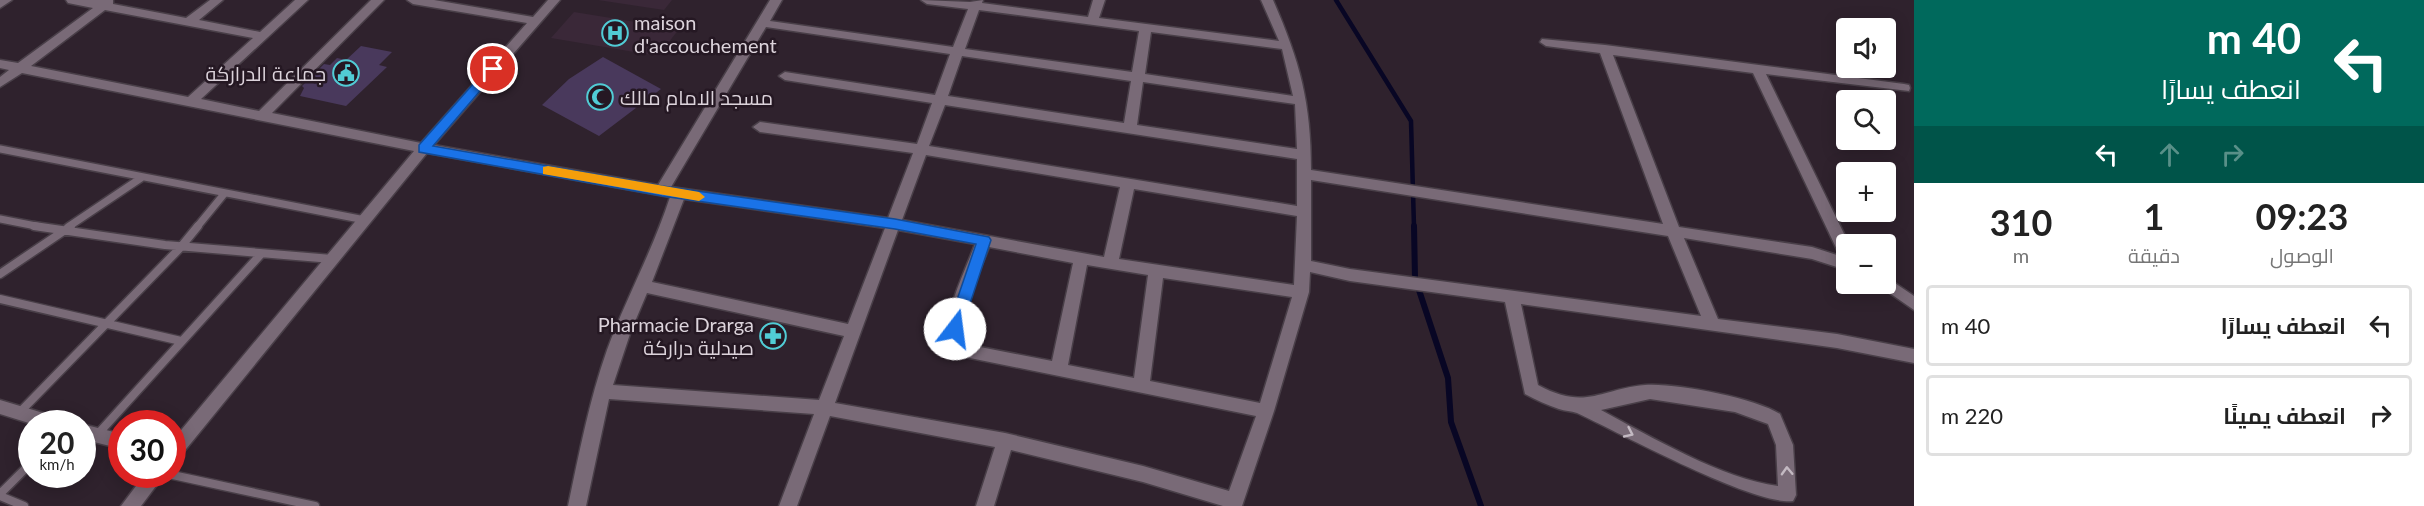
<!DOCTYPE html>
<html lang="ar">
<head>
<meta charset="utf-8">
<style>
	:root { --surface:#fff; --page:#f2f2f2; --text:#222; --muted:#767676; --line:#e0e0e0 }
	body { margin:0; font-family:Lato,Cairo,sans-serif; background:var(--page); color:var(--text); direction:rtl; height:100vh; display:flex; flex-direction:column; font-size:22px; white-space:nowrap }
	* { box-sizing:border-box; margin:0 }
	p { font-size:20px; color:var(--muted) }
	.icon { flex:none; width:33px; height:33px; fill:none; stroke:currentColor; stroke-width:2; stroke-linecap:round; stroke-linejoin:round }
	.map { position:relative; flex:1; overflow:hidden; direction:ltr }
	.drawer { display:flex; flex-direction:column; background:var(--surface); width:510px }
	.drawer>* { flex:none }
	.banner { background:#00695c; color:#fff; overflow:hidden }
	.controls { position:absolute; left:1836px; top:18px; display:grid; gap:12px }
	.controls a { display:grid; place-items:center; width:60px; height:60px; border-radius:6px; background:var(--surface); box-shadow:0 3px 15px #0003; font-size:30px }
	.speed { position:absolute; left:18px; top:410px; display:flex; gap:12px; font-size:30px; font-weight:700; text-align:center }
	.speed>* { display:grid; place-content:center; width:78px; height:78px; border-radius:50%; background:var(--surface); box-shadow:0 3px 15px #0003; line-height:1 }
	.speed small { font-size:15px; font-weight:400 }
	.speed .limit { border:9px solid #d22; background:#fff; color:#111 }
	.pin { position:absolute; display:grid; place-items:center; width:51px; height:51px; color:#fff; margin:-26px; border:3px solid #fff; border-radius:50%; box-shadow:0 2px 6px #0007 }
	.me { position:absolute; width:66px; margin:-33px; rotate:15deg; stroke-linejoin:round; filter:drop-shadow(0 0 4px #0008) }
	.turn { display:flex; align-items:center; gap:21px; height:126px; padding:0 24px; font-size:27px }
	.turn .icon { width:78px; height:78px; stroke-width:2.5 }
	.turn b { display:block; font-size:42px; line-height:51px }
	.lanes { display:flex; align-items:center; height:57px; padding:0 24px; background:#0003; justify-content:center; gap:30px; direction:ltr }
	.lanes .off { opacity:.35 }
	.eta { display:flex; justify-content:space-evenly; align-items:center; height:102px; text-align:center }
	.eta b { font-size:36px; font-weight:700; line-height:42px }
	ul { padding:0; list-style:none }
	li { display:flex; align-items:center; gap:18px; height:81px; margin:0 12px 9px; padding:0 12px; border:3px solid var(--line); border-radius:6px }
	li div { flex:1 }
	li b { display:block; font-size:22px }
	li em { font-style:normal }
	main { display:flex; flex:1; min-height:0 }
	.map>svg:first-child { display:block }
	.built { fill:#3a2838 }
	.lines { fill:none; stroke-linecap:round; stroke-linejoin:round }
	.stream-far1 { stroke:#080624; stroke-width:4.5 }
	.stream { stroke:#080624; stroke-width:6 }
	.building { fill:#49395c }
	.service-far1-casing { stroke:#493f48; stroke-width:10 }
	.service-casing { stroke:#493f48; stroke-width:11 }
	.minor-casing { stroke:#493f48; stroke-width:3 }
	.service-far1 { stroke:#796a77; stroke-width:7 }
	.service { stroke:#796a77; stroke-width:8 }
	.minor { fill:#796a77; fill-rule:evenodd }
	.oneway { stroke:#c3b9c2 }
	.route { fill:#1a73e8; stroke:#114b97; stroke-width:1.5 }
	.slow { fill:#f59e0b }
	.labels { text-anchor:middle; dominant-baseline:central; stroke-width:5; stroke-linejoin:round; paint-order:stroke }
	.poi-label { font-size:20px; fill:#dcd3db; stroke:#251823; text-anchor:start }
</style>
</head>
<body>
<main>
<section class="drawer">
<div class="banner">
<div class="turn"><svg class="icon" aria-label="left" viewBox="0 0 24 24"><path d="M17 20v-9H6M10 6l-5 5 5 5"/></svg><div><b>40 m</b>انعطف يسارًا</div></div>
<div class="lanes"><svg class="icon" aria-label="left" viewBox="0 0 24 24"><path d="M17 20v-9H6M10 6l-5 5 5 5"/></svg><svg class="icon off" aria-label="ahead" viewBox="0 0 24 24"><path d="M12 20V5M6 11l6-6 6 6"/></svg><svg class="icon off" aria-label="right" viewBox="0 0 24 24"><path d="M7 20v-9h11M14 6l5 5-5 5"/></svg></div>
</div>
<div class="eta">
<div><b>09:23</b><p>الوصول</p></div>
<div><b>1</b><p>دقيقة</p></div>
<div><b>310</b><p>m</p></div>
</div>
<ul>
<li><svg class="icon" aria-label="left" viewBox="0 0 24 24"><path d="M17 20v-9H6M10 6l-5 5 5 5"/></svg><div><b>انعطف يسارًا</b></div><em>40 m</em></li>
<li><svg class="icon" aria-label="right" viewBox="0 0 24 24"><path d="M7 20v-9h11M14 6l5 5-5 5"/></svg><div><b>انعطف يمينًا</b></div><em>220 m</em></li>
</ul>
</section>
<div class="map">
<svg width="1914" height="506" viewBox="0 0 1914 506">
	<rect width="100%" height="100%" fill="#2f222d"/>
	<path class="built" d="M598,0H672L664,10Z
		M574,12L679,29L658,56L551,38Z"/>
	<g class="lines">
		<path class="stream-far1" d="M1336,0L1411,121L1414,227"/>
		<path class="stream" d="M1414,226L1415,278L1448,378L1451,422L1481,506"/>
	</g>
	<path class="building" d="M361,46L392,52L379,65L387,67L346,106L300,96L304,88L302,86L324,64L330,65L337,58L346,60Z
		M603,57L661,89L599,136L542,105L569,79Z"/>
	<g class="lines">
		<g class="service-far1-casing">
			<path id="service-far1" d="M0,149L365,220
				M0,219L41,227
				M68,227L141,178
				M197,227L224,194"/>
		</g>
		<g class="service-casing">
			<path id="service" d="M34,226L165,245L332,259
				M0,274L71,226
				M0,299L181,341
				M19,413L180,248L198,226
				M97,435L261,254
				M168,474L315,506
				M0,494L32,462
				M0,496L24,506"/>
		</g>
		<g class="minor-casing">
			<path id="minor" d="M0,0H12L0,8Z
				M66,0H113V4L186,18L210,0H223L199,20L260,32L295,0H308L201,99L259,111L371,0H384L272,113L421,143L527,23L413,4L407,0H434L533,17L548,0H560L434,145L658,185L770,0H782L770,21L953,47L968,9L927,4L921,0L970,2L983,0L982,3L1088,17L1093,0H1105L1099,18L1279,41L1261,0H1273C1300,62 1311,102 1311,170L1663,224L1600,53L1546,46L1540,42L1542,39L1605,45L1904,84L1909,85L1910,88L1909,91L1766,74L1849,244H1846V270L1812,259L1684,238L1718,319L1837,334L1914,349V363L1837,348L1521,304L1538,385C1586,411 1600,389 1645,385C1677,383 1754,398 1780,414L1793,445L1796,495L1793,501C1754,506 1618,432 1577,413C1571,411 1565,411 1559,409C1547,405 1536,400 1525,394L1505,302L1350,281L1310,272L1309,292L1274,411L1242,506H1223L1143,482L1011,450L994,506H976L995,447L830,416L797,506H779L814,414L609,399L586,506H568C579,454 589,401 607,350C626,298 653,250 670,197L427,153L178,459L172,461V441L414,151L22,73L0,87V77L9,70L0,68V60L18,63L93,8L68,3ZM105,10L253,38L188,97L31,66ZM979,10L1139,31L1132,72L965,49ZM766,27L950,54L935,95L785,72L779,76L785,80L932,103L917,144L760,122L753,127L760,132L913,153L888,218L671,187ZM1151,32L1282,49L1293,96L1145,74ZM1613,55L1753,73L1840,256L1812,247L1679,227ZM962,56L1131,81L1124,123L948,96ZM1143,82L1295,104L1297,149L1137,125ZM945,105L1297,159V206L929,146ZM926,155L1120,187L1104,257L902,220ZM1311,180L1668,236L1701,316L1350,269L1311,261ZM1134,189L1297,216L1294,285L1119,259ZM684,199L885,228L848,324L652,282ZM898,230L975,244C968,264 943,316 947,335C949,345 958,351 965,357L1256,416L1229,491L1143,466L1005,433L835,403ZM989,247L1073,263L1052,361L975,346L963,336C960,307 979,274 989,247ZM1087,265L1148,275L1134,378L1068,365ZM1163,278L1292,297L1260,403L1150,381ZM647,293L844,336L819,400L613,385L631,331ZM1650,399L1735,412L1768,424L1776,445L1778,486C1723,479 1651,437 1601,410Z
				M1886,277L1914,296V310L1881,287L1879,284H1886Z
				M0,400L60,418L63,423L32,424L0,414Z
				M82,424L122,434V449L82,439Z
				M145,474H165L141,506H121Z"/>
		</g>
		<use href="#service-far1" class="service-far1"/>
		<use href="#service" class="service"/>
		<use href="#minor" class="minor"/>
	</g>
	<defs><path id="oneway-chevron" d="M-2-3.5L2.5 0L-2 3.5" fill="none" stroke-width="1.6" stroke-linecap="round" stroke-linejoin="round" transform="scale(1.5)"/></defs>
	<g class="oneway">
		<use href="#oneway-chevron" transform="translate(1629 433) rotate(25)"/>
		<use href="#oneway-chevron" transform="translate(1787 471) rotate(-92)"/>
	</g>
	<path class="route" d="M493,65L497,66V71L433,146L662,186L895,219L989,237L991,240L960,334L955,335L947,329L976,244L895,229L662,196L419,152V145L489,66Z"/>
	<path class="slow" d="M548,166L699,192L705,197L699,201L543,174V167Z"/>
	<defs>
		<g id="hospital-ring" transform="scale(1.35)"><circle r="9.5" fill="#251823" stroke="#51ccd5" stroke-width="1.5"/><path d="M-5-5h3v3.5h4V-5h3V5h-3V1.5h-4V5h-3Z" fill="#51ccd5"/></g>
		<g id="civic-ring" transform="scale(1.35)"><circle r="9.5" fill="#251823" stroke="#51ccd5" stroke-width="1.5"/><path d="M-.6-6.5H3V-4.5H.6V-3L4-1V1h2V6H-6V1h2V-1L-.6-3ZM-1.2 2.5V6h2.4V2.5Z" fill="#51ccd5"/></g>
		<g id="mosque-ring" transform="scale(1.35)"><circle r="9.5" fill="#251823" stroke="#51ccd5" stroke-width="1.5"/><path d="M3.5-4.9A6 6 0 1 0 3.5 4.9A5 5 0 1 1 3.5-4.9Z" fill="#51ccd5"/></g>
		<g id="pharmacy-ring" transform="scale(1.35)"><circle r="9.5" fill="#251823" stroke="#51ccd5" stroke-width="1.5"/><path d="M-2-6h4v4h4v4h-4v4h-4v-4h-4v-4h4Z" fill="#51ccd5"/></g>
	</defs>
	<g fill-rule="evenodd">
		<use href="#hospital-ring" x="615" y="33"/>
		<use href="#civic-ring" x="346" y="73"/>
		<use href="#mosque-ring" x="600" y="97"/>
		<use href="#pharmacy-ring" x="773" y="336"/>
	</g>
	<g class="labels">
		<g class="poi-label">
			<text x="634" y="22">maison<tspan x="634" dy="23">d'accouchement</tspan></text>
			<text x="326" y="73" text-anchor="end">جماعة الدراركة</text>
			<text x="620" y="97">مسجد الامام مالك</text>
			<text x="754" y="324" text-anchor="end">Pharmacie Drarga<tspan x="754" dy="23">صيدلية دراركة</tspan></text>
		</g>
	</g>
</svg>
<div class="controls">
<a><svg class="icon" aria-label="sound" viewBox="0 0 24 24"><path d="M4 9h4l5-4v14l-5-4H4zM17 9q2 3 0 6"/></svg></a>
<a><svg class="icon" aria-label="search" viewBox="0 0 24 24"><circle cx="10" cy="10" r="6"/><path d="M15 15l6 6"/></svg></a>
<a>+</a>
<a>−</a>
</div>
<div class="speed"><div>20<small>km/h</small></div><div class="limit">30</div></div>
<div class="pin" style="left:493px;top:69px;background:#d93025"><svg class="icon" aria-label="arrive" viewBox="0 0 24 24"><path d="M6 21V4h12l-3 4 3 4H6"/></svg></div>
<svg class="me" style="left:955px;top:329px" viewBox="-20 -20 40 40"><circle r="19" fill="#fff"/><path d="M0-13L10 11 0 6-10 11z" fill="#1a73e8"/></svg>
</div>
</main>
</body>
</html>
